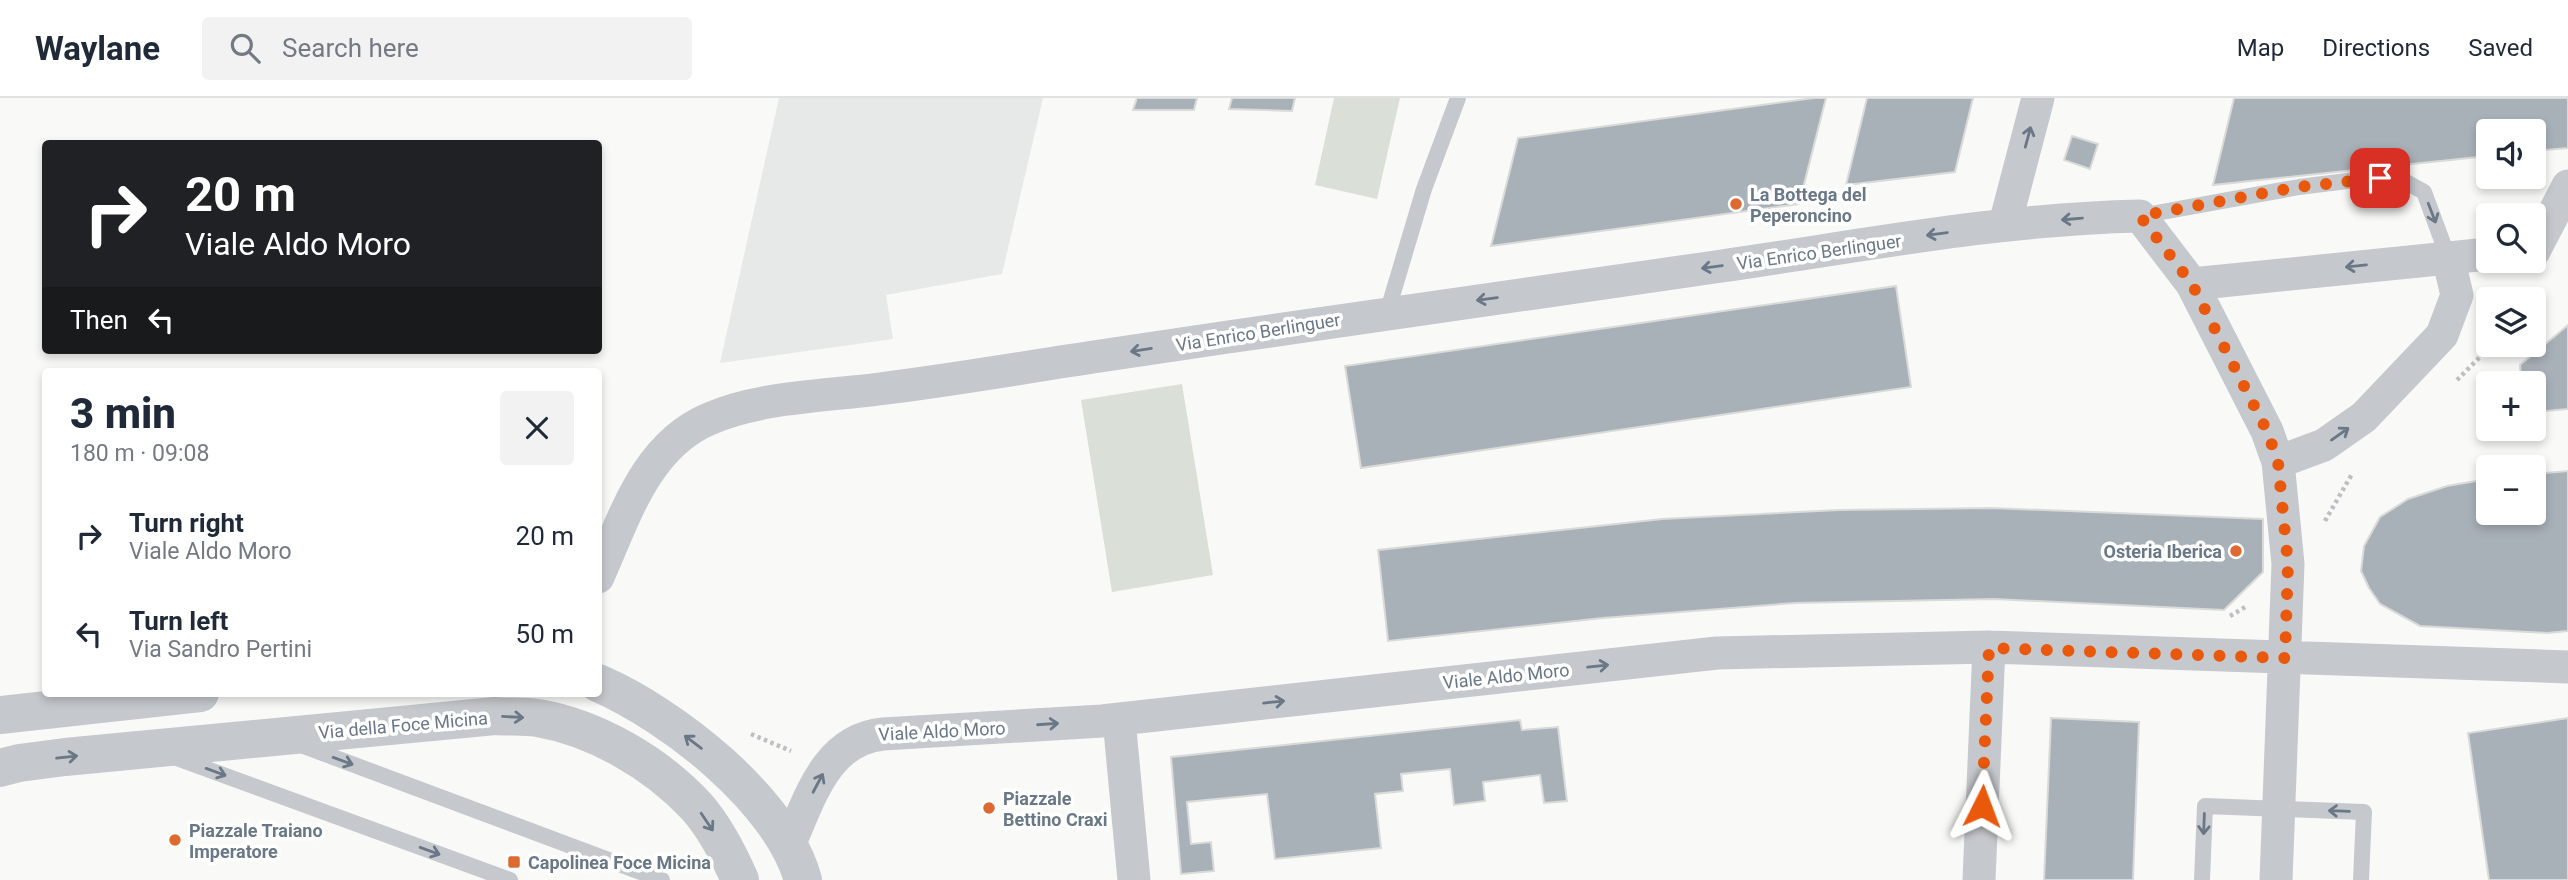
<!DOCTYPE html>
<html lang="en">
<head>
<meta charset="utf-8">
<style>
	:root { --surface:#fff; --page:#f2f2f3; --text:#1f2937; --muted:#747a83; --line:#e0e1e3 }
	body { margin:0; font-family:Roboto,sans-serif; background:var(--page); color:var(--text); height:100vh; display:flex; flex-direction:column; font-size:26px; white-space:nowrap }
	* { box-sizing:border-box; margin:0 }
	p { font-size:23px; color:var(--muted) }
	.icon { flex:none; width:38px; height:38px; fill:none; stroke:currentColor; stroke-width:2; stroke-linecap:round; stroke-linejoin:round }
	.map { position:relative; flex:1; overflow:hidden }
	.drawer { position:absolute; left:42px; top:270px; width:560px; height:329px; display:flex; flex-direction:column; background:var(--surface); border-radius:7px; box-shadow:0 4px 10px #0003 }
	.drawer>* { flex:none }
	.hud { position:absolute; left:42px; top:42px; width:560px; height:214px; border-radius:7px; box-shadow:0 4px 10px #0003; background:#202124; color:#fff; overflow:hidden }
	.buttons { position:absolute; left:2476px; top:21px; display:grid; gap:14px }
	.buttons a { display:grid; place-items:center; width:70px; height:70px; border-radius:7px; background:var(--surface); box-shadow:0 4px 10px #0003; font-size:35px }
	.pin { position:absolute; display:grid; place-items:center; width:60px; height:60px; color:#fff; margin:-30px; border-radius:14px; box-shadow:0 4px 10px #0006 }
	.me { position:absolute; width:77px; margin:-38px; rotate:3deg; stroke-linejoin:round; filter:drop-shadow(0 0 5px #0008) }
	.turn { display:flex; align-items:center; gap:24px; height:147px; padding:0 28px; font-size:32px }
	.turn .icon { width:91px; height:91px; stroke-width:2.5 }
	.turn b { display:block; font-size:49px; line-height:60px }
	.then { display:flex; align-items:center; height:66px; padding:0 28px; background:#0003; gap:14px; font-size:26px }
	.round { display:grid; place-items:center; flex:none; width:74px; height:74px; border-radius:7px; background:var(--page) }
	.summary { display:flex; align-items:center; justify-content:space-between; height:119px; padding:0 28px }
	h1 { font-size:42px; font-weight:800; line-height:52px }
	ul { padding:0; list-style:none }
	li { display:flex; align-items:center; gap:21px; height:98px; padding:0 28px }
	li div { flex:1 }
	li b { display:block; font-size:26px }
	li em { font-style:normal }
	header { display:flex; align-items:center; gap:42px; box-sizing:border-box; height:98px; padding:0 35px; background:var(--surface); border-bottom:2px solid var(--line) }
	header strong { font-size:33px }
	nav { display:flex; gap:38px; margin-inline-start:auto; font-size:24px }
	.search { width:490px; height:63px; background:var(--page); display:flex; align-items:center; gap:18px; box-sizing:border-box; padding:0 24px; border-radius:7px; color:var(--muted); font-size:26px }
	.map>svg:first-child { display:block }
	.built { fill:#e7e8e8 }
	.green { fill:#dae0d8 }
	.building { fill:#a9b1b8; stroke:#dadbd9; stroke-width:2 }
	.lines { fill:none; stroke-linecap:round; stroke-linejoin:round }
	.path { stroke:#bdbfc2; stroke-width:4.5; stroke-dasharray:3.5 3.5; stroke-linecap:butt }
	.service { stroke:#c5c8cc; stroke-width:16 }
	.minor { stroke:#c5c8cc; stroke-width:33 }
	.tertiary { stroke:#c5c8cc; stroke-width:38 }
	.oneway { stroke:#697787 }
	.route { stroke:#ea580c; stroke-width:12; stroke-dasharray:0 21.6 }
	.poi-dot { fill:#de6931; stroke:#fff; stroke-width:2.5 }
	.labels { text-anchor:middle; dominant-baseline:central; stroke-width:7; stroke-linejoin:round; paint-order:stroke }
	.poi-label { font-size:18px; font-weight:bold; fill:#697787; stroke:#fff; text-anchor:start }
	.street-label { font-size:18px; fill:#697787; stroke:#fff }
</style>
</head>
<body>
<header>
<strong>Waylane</strong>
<div class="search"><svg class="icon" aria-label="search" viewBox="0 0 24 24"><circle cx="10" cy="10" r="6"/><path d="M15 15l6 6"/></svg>Search here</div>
<nav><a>Map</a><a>Directions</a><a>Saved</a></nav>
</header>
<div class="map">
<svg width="2568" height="782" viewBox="0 0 2568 782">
	<rect width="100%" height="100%" fill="#f9f9f7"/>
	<path class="built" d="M779,0H1043L1002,176L886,197L893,241L720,265Z"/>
	<path class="green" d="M1334,0H1400L1377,101L1315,87Z
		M1182,286L1213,477L1112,494L1081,302Z"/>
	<path class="building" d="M1137,0H1197L1194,12H1133Z
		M1232,0H1295L1292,13L1229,11Z
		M1814,0H1826L1799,106L1491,148L1518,40Z
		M1867,0H1973L1955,74L1846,87Z
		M2234,0H2568V50L2534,53V33H2488V58L2213,87Z
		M2072,38L2098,46L2090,71L2064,62Z
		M1896,188L1911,289L1361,370L1345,268Z
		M2568,227V311L2534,314V285H2521L2520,267Z
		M2568,373V533L2547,535L2420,528L2380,506L2369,490L2361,473L2364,448L2380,419L2408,401L2447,388L2488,381V415H2534V376Z
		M1992,410L2263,421V474L2224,512L1994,501L1795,505L1603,520L1388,543L1378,452L1662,421L1839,412Z
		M2051,620L2139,624L2133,782H2044Z
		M2568,620V782H2489L2468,635Z
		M1520,622L1522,632L1558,629L1567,703L1544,705L1540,677L1483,684L1485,703L1454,707L1450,671L1401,676L1403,693L1375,696L1381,750L1275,761L1267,696L1187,704L1191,746L1211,744L1214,773L1181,776L1171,659Z"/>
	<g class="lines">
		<path class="path" d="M2528,201L2535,190
			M2457,282L2492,247
			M2325,423L2352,376
			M2230,518L2247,508
			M751,636L791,653"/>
		<path class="service" d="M2140,118L2299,89L2363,81L2397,79L2424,94L2448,159
			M1387,215L1424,91L1458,0
			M301,647L662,782
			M174,659L510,782
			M2202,782L2205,708L2364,714L2361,782"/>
		<path class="minor" d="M2005,126L2038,0
			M2534,153L2568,88
			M2192,186L2488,156
			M2278,364L2324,347L2364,319L2442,237L2457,197L2448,159
			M598,479C624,421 645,348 709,321C759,299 825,298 879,291C953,282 1026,269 1100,258C1307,227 1514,198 1722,168C1861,148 1999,121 2140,118L2192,186L2267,333L2278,364L2288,466L2276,782
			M1119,621L1134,782
			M789,747C810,701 825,642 883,636L1102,623L1717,555L1989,549L2568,569
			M1979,782L1989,549"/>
		<path class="tertiary" d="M598,585C672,617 781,702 803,782
			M0,617L200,595
			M0,670L19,665L65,659L495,618C509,619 524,618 538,620C596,630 656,665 696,708C715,729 729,757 740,782"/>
	</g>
	<defs><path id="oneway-shaft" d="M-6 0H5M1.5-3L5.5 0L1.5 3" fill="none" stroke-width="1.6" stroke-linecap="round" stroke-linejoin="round" transform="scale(1.75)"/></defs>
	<g class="oneway">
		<use href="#oneway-shaft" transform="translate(2028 39) rotate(-75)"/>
		<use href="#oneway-shaft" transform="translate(2432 115) rotate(69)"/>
		<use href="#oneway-shaft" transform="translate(2072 121) rotate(175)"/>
		<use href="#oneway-shaft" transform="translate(1937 136) rotate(172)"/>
		<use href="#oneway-shaft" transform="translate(2356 168) rotate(174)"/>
		<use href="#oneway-shaft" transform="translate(1712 169) rotate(172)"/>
		<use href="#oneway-shaft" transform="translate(1487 201) rotate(172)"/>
		<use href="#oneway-shaft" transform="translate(1141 252) rotate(171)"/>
		<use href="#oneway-shaft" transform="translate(2340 336) rotate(-35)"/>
		<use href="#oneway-shaft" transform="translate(1598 568) rotate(-6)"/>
		<use href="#oneway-shaft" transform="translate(1274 604) rotate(-6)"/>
		<use href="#oneway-shaft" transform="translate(513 619) rotate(3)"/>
		<use href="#oneway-shaft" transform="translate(1048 626) rotate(-4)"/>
		<use href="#oneway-shaft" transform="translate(693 644) rotate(-143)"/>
		<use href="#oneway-shaft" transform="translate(67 659) rotate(-6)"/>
		<use href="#oneway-shaft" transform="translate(343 663) rotate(20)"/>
		<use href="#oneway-shaft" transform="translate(216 674) rotate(20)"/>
		<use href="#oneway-shaft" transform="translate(818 685) rotate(-62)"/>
		<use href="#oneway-shaft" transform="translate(2339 713) rotate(-178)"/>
		<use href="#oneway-shaft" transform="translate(707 724) rotate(56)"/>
		<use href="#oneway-shaft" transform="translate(2204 726) rotate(92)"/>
		<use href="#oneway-shaft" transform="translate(430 753) rotate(20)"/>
	</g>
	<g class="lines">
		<path class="route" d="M1982,708L1989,550L2285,560L2288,466L2278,364L2267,333L2192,186L2140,118L2298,89L2380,80"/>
	</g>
	<g class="poi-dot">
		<circle cx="1736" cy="106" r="7"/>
		<circle cx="2236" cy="453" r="7"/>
		<circle cx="989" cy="710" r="7"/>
		<circle cx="175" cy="742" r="7"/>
		<rect x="507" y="757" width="14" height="14" rx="3.5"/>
	</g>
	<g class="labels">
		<g class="poi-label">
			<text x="1750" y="96">La Bottega del<tspan x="1750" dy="21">Peperoncino</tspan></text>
			<text x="2222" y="453" text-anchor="end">Osteria Iberica</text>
			<text x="1003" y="700">Piazzale<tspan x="1003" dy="21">Bettino Craxi</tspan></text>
			<text x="189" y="732">Piazzale Traiano<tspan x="189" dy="21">Imperatore</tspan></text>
			<text x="528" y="764">Capolinea Foce Micina</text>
		</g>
		<g class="street-label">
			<text transform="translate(1819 154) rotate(-8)">Via Enrico Berlinguer</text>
			<text transform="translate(1258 234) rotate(-9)">Via Enrico Berlinguer</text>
			<text transform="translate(1506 578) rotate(-6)">Viale Aldo Moro</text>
			<text transform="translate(403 627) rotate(-5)">Via della Foce Micina</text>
			<text transform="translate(942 633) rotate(-3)">Viale Aldo Moro</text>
		</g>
	</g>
</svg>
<div class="buttons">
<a><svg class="icon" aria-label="sound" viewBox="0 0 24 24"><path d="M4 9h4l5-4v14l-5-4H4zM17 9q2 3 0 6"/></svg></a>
<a><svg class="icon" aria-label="search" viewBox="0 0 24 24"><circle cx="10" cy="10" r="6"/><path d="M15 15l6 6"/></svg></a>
<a><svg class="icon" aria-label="layers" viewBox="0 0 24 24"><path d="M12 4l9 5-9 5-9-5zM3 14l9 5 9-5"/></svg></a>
<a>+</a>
<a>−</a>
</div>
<div class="pin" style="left:2380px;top:80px;background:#d93025"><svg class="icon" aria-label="arrive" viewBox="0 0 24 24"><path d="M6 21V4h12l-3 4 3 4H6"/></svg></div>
<svg class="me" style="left:1982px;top:708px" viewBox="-20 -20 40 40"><path d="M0-17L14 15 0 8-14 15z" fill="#ea580c" stroke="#fff" stroke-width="4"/></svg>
<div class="hud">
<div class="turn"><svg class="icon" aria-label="right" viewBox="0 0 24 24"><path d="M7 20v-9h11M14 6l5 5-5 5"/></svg><div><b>20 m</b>Viale Aldo Moro</div></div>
<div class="then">Then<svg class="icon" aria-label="left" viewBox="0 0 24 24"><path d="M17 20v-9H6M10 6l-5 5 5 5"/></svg></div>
</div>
<section class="drawer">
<div class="summary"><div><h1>3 min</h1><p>180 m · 09:08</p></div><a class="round"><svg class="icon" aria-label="close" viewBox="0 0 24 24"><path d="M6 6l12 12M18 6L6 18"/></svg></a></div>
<ul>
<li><svg class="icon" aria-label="right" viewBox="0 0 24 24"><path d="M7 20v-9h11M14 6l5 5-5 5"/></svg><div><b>Turn right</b><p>Viale Aldo Moro</p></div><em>20 m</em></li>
<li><svg class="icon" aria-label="left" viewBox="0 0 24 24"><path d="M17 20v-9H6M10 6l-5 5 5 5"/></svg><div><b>Turn left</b><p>Via Sandro Pertini</p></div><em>50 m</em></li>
</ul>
</section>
</div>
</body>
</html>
